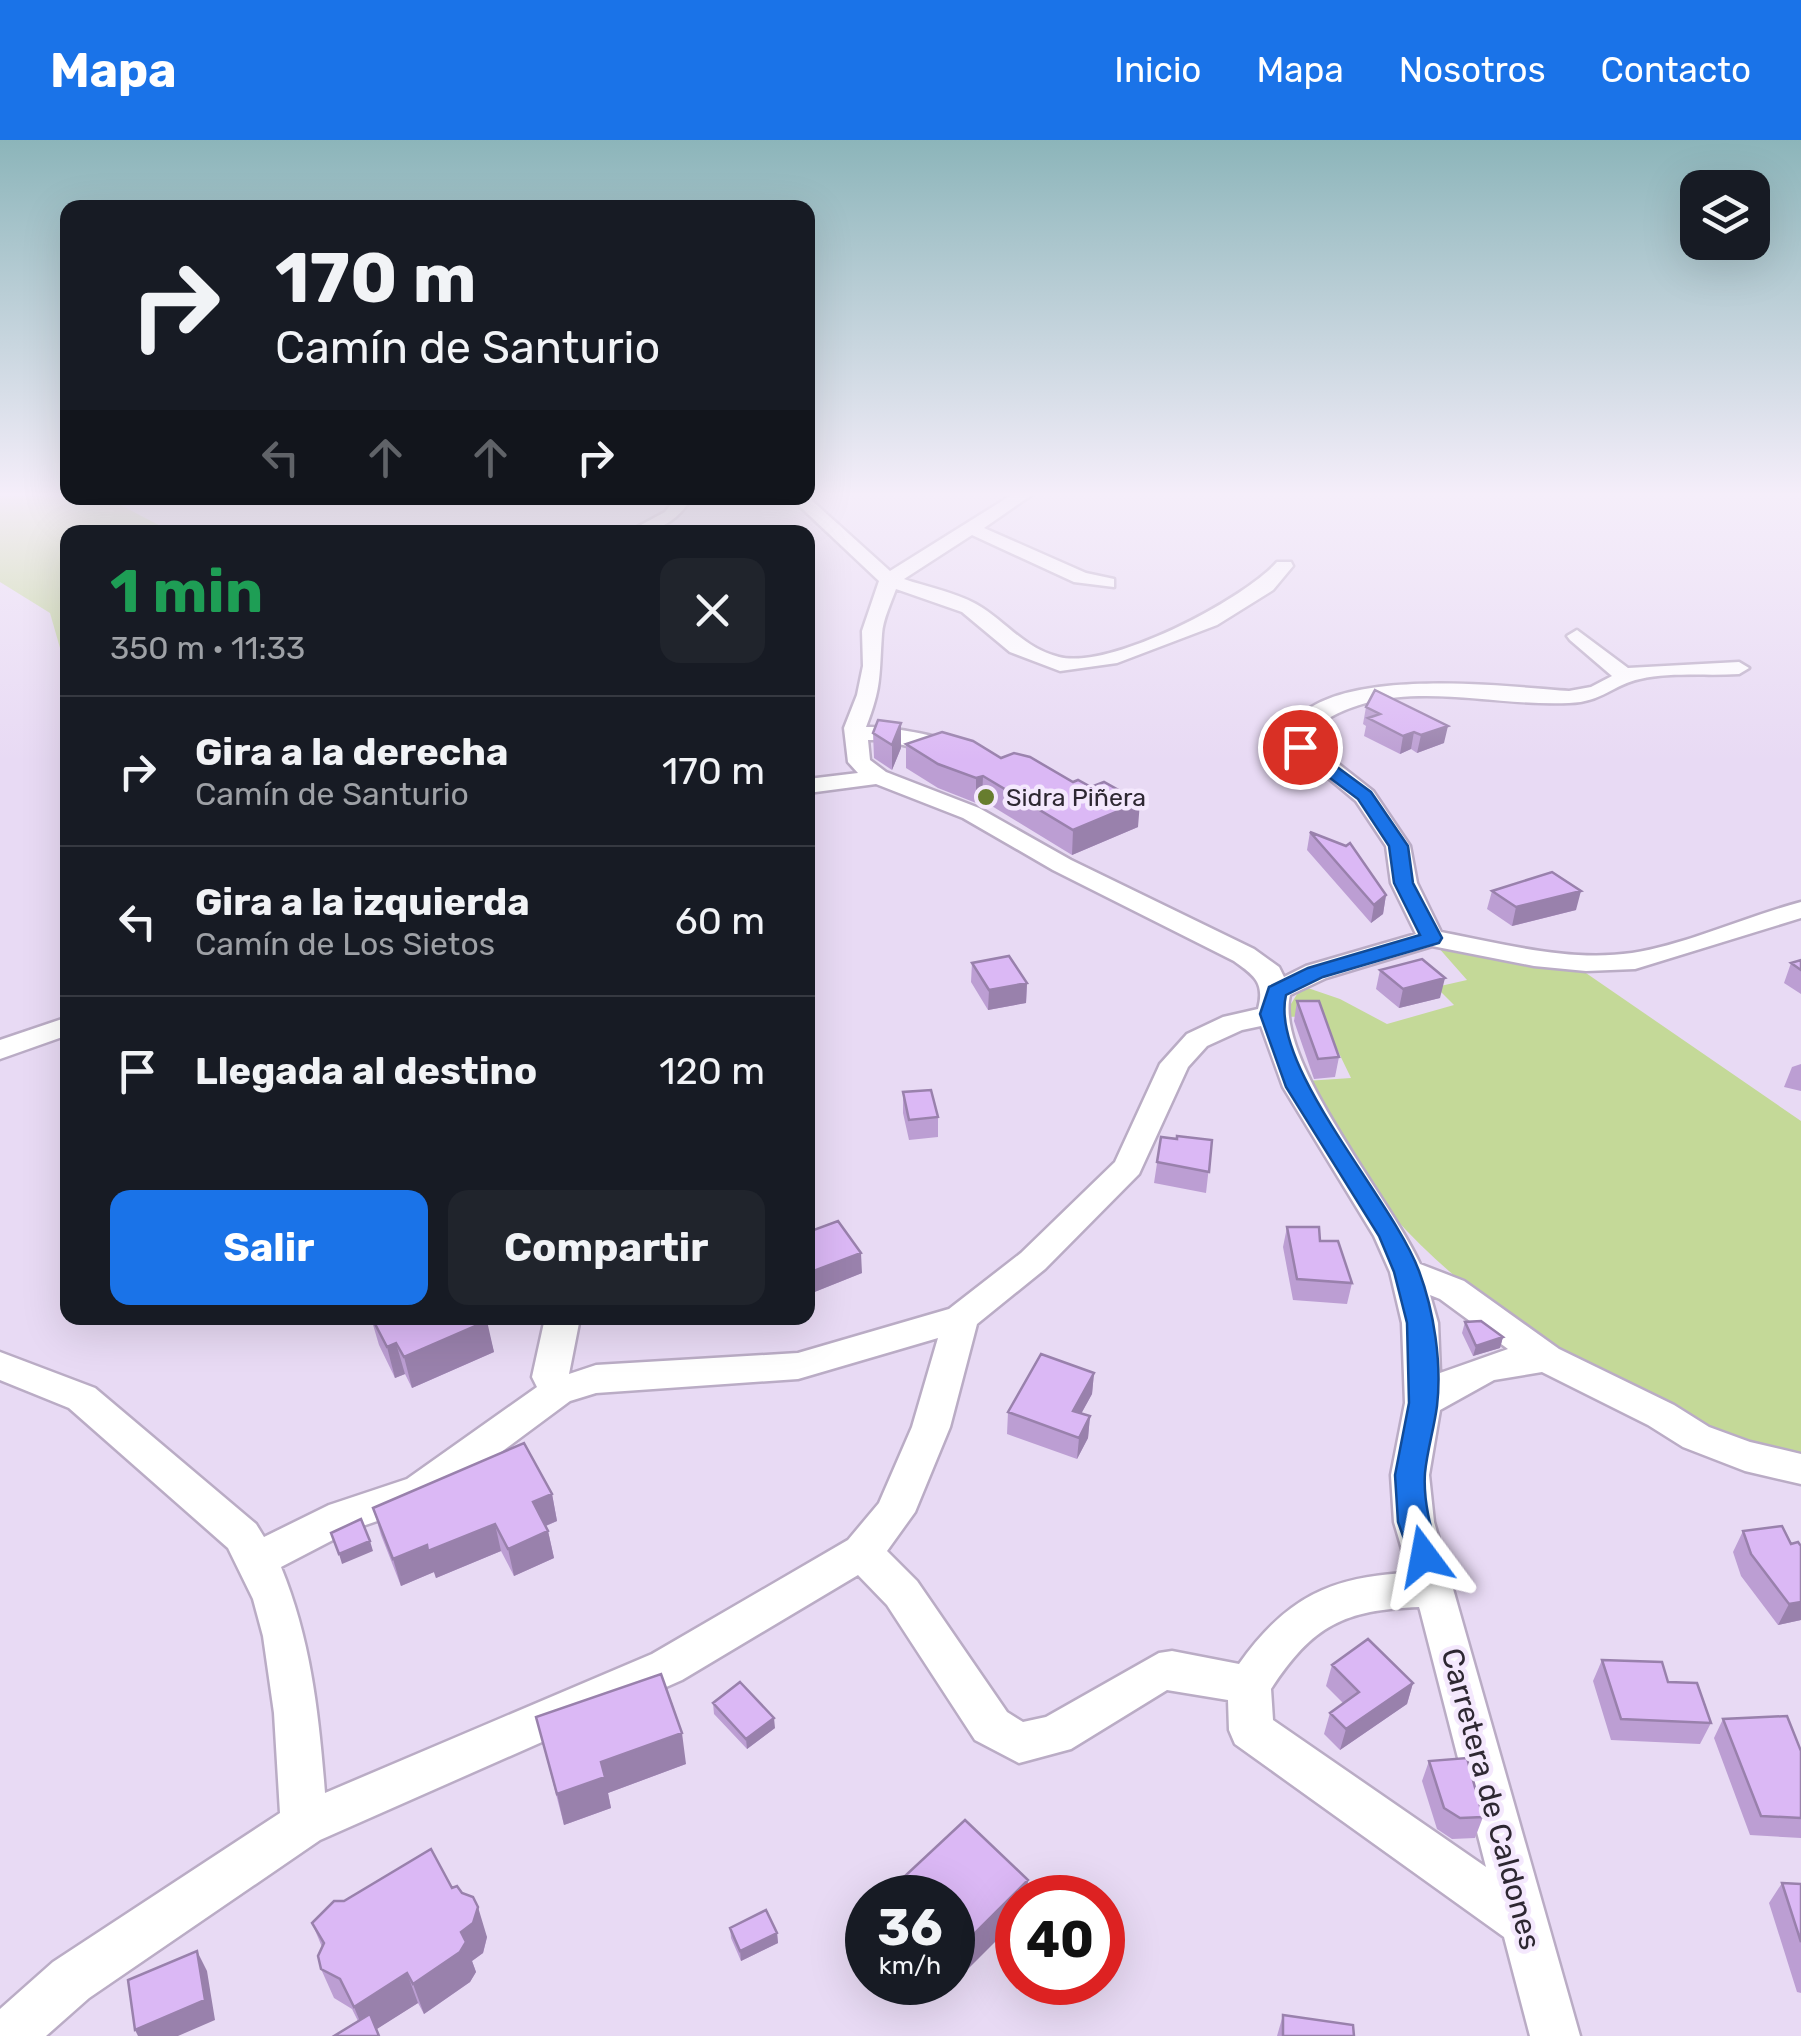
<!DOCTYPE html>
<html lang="es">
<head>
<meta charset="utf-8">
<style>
	:root { --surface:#171b24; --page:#20242c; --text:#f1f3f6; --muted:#9ea1a6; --line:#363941; --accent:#1a73e8 }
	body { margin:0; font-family:Rubik,sans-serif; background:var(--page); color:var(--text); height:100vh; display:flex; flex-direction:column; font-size:38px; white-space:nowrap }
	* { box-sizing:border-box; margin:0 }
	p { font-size:32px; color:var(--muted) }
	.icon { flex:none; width:55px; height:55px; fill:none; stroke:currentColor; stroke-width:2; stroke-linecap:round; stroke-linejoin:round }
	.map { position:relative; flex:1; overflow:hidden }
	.drawer { position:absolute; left:60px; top:385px; width:755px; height:800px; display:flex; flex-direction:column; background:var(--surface); border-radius:20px; box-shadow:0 10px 40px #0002 }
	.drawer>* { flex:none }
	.banner { position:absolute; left:60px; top:60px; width:755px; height:305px; border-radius:20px; box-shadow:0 10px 40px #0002; background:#171b24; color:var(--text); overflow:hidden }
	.tools { position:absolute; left:1680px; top:30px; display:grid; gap:20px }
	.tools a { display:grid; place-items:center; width:90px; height:90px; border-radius:20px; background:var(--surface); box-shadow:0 10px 40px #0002; font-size:50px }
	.speed { position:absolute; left:845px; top:1735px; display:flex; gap:20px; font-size:50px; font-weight:700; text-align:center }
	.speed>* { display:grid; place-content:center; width:130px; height:130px; border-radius:50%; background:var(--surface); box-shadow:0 10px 40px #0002; line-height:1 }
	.speed small { font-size:25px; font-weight:400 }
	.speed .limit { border:15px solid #d22; background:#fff; color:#111 }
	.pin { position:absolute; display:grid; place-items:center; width:85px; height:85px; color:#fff; margin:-42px; border:5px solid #fff; border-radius:50%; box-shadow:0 2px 10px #0007 }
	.me { position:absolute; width:110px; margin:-55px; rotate:347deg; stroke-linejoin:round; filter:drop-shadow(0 0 8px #0008) }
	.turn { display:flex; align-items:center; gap:35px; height:210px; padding:0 50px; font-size:45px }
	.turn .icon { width:130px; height:130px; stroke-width:2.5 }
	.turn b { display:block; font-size:70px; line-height:85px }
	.lanes { display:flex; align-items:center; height:95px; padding:0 50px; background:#0003; justify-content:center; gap:50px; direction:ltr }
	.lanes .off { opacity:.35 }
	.round { display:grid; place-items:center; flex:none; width:105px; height:105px; border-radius:20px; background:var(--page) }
	.headline { display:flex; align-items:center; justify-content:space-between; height:170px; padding:0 50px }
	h1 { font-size:60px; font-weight:700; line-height:75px; color:#1e9e55 }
	.button { display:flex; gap:20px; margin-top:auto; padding:20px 50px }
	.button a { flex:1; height:115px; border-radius:20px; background:var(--accent); color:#fff; font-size:40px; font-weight:700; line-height:115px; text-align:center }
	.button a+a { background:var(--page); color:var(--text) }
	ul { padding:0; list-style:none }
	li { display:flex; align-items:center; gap:30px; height:150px; padding:0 50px; border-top:2px solid var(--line) }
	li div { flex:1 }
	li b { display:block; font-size:38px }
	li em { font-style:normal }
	header { display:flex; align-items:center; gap:60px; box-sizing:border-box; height:140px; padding:0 50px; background:var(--accent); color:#fff }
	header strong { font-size:48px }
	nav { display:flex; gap:55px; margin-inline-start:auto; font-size:35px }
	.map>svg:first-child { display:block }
	.green { fill:#c4d998 }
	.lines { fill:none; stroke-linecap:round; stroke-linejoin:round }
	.minor-casing { stroke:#baacc5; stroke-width:5 }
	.minor { fill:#fff; fill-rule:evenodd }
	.wall { fill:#bc9ed3 }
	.shaded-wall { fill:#9981ac }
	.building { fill:#dbb8f5; stroke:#9981ac; stroke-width:2.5 }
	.route { fill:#1a73e8; stroke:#114b97; stroke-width:2.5 }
	.poi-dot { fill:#677d2e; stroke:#f4e8fd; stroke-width:4 }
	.labels { text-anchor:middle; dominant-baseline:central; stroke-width:9; stroke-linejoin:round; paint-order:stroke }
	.far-poi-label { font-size:25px; fill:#2e2832; stroke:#f4e8fd; text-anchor:start }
	.street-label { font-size:30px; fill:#2e2832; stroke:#f4e8fd }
</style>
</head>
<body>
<header>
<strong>Mapa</strong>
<nav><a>Inicio</a><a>Mapa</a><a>Nosotros</a><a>Contacto</a></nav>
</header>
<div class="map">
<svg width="1801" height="1896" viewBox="0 0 1801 1896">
	<rect width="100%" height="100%" fill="#e8daf4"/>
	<path class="green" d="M0,356L107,358L172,392H68L67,507L60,508L50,473L0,442Z
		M1437,806L1583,831L1801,981V1319C1650,1269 1501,1196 1393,1076C1362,1041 1332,982 1306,941L1351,938L1321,876L1283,877L1302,846L1340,859L1387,884L1454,865L1436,847L1467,840Z"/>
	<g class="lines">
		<g class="minor-casing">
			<path id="minor" d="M1010,356H1030L984,388L1086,433L1114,439V447L1074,442L972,395L904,439C927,447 955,452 976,464C1006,481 1023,508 1059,517C1110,530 1243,460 1277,422H1291L1293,426L1273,450L1217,485L1117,523L1060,531L1010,512L962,472L896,449C891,463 883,479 882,494C879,536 882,546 866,587C887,586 954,597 967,610L956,617L881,600H868L870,620L886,632L979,668L1071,720L1254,809L1279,827L1284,837L1306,826L1416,794L1391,743L1386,706L1356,661L1285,602C1303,520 1507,547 1569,551L1591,547L1612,536L1570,500L1567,496L1577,490L1628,528L1739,522L1749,528L1739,534C1707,536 1671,532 1640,539C1614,544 1603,562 1569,563C1480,567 1387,531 1309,591L1308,600L1373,651L1410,706L1417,743L1441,792C1503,804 1569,822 1632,813C1685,805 1747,776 1801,762V778L1635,829L1586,831L1534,826L1432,806L1326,838L1290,855C1274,921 1391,1059 1420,1124L1464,1141L1559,1209L1674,1265L1709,1287L1750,1302L1801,1314V1344L1745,1331L1683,1307L1648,1285L1542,1232L1494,1240L1440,1270L1429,1335L1434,1382L1580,1896H1530L1504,1797L1235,1604L1229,1590L1228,1560L1167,1550L1071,1609L1019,1623L975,1600L887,1465L858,1435L682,1540L320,1700L89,1858L46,1896H0V1869L53,1822L280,1673L274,1573L263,1496L253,1459L228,1408L69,1268L0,1240V1212L95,1248L256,1384L264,1397L329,1365L407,1339L537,1247L532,1237L545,1178H580L569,1234L596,1225L798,1213L949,1169L1021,1113L1115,1022L1160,924L1187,894L1223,877L1258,869C1265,843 1255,836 1234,821L1053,730L963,678L876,644L808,653V639L858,633L848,622L844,588L857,555L863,526L862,491L879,441L791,358L808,357L890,431ZM1261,886L1283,947L1374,1096L1390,1132L1402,1183L1405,1263L1391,1335L1394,1382L1409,1433C1330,1436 1285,1459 1239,1524L1172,1511L1159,1513L1046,1577L1023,1582L1007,1572L917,1441L887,1411L915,1372L950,1287L977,1184L1045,1129L1139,1034L1188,927L1207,906L1242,890ZM1430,1155L1440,1159L1508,1209L1440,1233L1438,1183ZM938,1198L912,1287L879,1363L848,1400L652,1514L325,1653C319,1575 311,1500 281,1427L354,1389L435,1361L570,1261L596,1253L798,1239ZM1419,1467L1420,1470L1486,1727L1273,1580L1271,1549C1313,1485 1344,1470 1419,1467Z
				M676,358H692C675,383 659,392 628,392L665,372Z
				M68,877V895L0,919V900Z"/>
		</g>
		<use href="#minor" class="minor"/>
	</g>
	<path class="wall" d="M1366,567L1444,603L1417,613L1411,609L1400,614L1364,596L1366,586L1363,584Z
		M873,593L901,608L892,630L874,618Z
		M906,604L1001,618L1138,687L1072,715L982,660L976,663L938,648L906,628Z
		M1310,692L1346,706L1386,755L1383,774L1371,783L1307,710Z
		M1492,751L1576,770L1512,786L1487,769Z
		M1801,820V854L1784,843L1791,823Z
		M972,823L1027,843L1026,863L988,870L971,842Z
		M1380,830L1440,858L1399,868L1376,849Z
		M1297,861L1339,917L1335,937L1314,939L1294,881Z
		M1801,924V951L1784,947L1792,927Z
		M903,952L938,977V997L909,1000L903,973Z
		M1161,997L1212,1000L1206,1053L1154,1043Z
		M1287,1087L1320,1101L1352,1143L1347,1164L1293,1160L1283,1107Z
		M808,1092L862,1133L812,1153L808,1146Z
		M371,1178H485L494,1212L412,1248L405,1234L395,1238L379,1205Z
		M1465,1182L1503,1197L1500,1208L1473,1216L1462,1193Z
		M1094,1233L1092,1254L1081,1274L1090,1276L1088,1298L1077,1319L1007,1294L1008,1272Z
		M552,1354L557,1381L546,1386L548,1391L554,1418L514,1436L501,1411L436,1438L434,1432L401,1446L381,1395L373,1368Z
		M1743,1391L1801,1480L1778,1485L1741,1436L1733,1412Z
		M1602,1520L1668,1542L1711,1583L1700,1604L1611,1600L1593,1541Z
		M1332,1525L1413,1543L1407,1564L1340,1610L1324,1594L1330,1573L1343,1563L1326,1546Z
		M713,1563L775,1588L747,1609L714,1574Z
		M536,1577L686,1624L608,1653L611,1668L564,1685Z
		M1723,1579L1801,1611V1698L1750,1695L1714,1598Z
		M1429,1621L1483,1677L1475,1698L1452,1699L1437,1689L1422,1641Z
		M1782,1743L1801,1744V1853L1797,1852L1769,1763Z
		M452,1748L487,1797L483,1813L472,1821L476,1832L470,1842L424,1874L418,1863L376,1889L358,1881L352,1869L334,1858L321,1829L322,1807L312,1783L344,1761Z
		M730,1788L777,1793L778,1803L741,1821L731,1798Z
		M1283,1875L1354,1896H1277Z"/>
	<path class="shaded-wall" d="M901,583V608L892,630V605Z
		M1448,586L1444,603L1417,613L1421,595Z
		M1414,592L1411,609L1400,614L1403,596Z
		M983,636L982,660L976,663V638Z
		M1140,662L1138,687L1072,715L1073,690Z
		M1581,751L1576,770L1512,786L1516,767Z
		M1386,755L1383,774L1371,783L1374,765Z
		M1445,838L1440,858L1399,868L1403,849Z
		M1027,843L1026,863L988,870L989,850Z
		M861,1113L862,1133L812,1153L811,1132Z
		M487,1181L494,1212L412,1248L404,1217Z
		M1503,1197L1500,1208L1473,1216L1476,1206Z
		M396,1203L405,1234L395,1238L387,1207Z
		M1094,1233L1092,1254L1071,1292L1073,1271Z
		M1090,1276L1088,1298L1077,1319L1079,1298Z
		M552,1354L557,1381L538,1389L533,1362Z
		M495,1384L501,1411L436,1438L434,1432L401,1446L393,1419L427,1405Z
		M548,1391L554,1418L514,1436L508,1409Z
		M370,1401L373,1411L342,1424L339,1414Z
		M1801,1462V1480L1778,1485L1789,1464Z
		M1413,1543L1407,1564L1340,1610L1346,1589Z
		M774,1578L775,1588L747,1609L746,1599Z
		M682,1593L686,1624L608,1653L611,1668L564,1685L557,1654L601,1622Z
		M1028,1740L1027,1758H1018V1779L952,1845L953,1815Z
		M478,1767L487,1797L483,1813L472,1821L476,1832L470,1842L424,1874L413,1844L461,1792Z
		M777,1793L778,1803L741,1821L740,1811Z
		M197,1811L207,1831L215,1880L178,1896H138L135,1890Z
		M407,1833L418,1863L366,1896L354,1867Z"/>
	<path class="building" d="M1375,550L1448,586L1421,595L1414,592L1403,596L1368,578L1380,574L1366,567Z
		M878,580L901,583L892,605L873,593Z
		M942,592L973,601L1001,618L1014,613L1030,617L1073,642L1078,640L1091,647L1104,642L1140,662L1073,690L983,636L976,638L938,624L906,604Z
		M1310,692L1346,706L1350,703L1386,755L1374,765Z
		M1552,732L1581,751L1516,767L1492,751Z
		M1009,816L1027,843L989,850L972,823Z
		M1422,819L1445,838L1403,849L1380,830Z
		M1801,820V830L1791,823Z
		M1297,861H1319L1339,917L1318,919Z
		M931,950L938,977L909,980L903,952Z
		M1177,996L1212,1000L1209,1032L1157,1022L1161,997L1177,999Z
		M838,1081L861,1113L811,1132L808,1127V1092Z
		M1287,1087H1319L1320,1101H1338L1352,1143L1297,1139Z
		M372,1178H485L487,1181L404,1217L396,1203L387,1207Z
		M1481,1181L1503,1197L1476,1206L1465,1182Z
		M1041,1214L1094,1233L1073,1271L1090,1276L1079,1298L1008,1272Z
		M524,1303L552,1354L533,1362L548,1391L508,1409L495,1384L428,1411L427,1405L393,1419L373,1368Z
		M361,1379L370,1401L339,1414L331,1393Z
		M1782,1386L1791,1404L1798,1402L1801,1406V1462L1789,1464L1751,1414L1743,1391Z
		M1368,1499L1413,1543L1346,1589L1330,1573L1359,1552L1332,1525Z
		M1602,1520L1662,1522L1668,1542L1697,1543L1711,1583L1621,1579Z
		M661,1534L682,1593L601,1622L605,1637L557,1654L536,1577Z
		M740,1542L774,1578L746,1599L713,1563Z
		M1787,1576L1801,1611V1678L1761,1676L1723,1579Z
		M1467,1618L1483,1677L1460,1678L1444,1668L1429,1621Z
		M965,1680L1028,1740L953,1815L952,1758H898L890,1750Z
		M431,1709L452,1748L457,1746L462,1753L473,1757L478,1767L473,1783L461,1792L466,1802L460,1812L413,1844L407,1833L354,1867L340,1839L321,1829L318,1816L324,1803L312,1783L334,1761H344Z
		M1782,1743L1801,1744V1802Z
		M766,1770L777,1793L740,1811L730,1788Z
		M197,1811L205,1860L135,1890L128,1840Z
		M370,1874L379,1896H334Z
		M1283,1875L1353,1885L1354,1896H1283Z"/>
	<linearGradient id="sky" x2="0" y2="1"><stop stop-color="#8cb5ba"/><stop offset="0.57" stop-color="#f5eefa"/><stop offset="1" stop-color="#f5eefa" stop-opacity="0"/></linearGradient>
	<rect width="1801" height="622" fill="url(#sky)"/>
	<path class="route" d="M1294,604H1306L1371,652L1408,706L1413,743L1442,798L1439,803L1323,837L1286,855C1269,927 1392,1058 1419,1131C1434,1171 1442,1223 1437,1266C1434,1289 1427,1311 1425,1333C1423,1361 1431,1389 1439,1416L1435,1424L1424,1428L1413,1424L1398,1382L1395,1335L1409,1263L1407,1183L1394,1132L1379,1096L1286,947L1260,874L1269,847L1308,828L1420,795L1394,743L1389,706L1358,659L1294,611Z"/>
	<circle class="poi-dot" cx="986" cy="657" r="10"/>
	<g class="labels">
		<g class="far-poi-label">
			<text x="1006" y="657">Sidra Piñera</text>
		</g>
		<g class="street-label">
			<text transform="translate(1491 1659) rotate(75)">Carretera de Caldones</text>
		</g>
	</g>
</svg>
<div class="tools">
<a><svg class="icon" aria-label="layers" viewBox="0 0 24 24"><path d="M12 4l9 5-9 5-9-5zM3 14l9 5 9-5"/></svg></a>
</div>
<div class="speed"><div>36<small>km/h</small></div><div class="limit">40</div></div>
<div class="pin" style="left:1300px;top:607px;background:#d93025"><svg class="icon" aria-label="arrive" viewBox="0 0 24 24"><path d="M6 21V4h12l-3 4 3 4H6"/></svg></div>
<svg class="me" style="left:1424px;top:1416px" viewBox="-20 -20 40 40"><path d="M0-17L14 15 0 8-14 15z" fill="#1a73e8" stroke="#fff" stroke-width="4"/></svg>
<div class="banner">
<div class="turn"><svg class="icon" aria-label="right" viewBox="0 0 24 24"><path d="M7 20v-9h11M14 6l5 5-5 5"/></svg><div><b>170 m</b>Camín de Santurio</div></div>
<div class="lanes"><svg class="icon off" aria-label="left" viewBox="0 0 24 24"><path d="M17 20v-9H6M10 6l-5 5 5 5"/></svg><svg class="icon off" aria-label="ahead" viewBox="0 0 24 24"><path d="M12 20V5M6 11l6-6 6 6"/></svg><svg class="icon off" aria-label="ahead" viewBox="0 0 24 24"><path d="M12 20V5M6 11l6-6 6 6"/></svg><svg class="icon" aria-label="right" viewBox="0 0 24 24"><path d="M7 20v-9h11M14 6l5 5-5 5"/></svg></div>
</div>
<section class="drawer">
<div class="headline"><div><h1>1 min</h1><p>350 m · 11:33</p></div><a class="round"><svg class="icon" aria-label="close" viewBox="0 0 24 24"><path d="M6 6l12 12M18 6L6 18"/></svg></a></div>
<ul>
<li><svg class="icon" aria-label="right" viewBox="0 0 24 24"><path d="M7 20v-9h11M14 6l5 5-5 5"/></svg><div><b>Gira a la derecha</b><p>Camín de Santurio</p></div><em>170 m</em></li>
<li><svg class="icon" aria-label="left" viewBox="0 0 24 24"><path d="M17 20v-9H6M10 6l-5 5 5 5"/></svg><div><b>Gira a la izquierda</b><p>Camín de Los Sietos</p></div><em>60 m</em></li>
<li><svg class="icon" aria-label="arrive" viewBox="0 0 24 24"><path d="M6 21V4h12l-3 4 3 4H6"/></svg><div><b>Llegada al destino</b></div><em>120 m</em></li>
</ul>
<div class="button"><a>Salir</a><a>Compartir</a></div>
</section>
</div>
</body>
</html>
